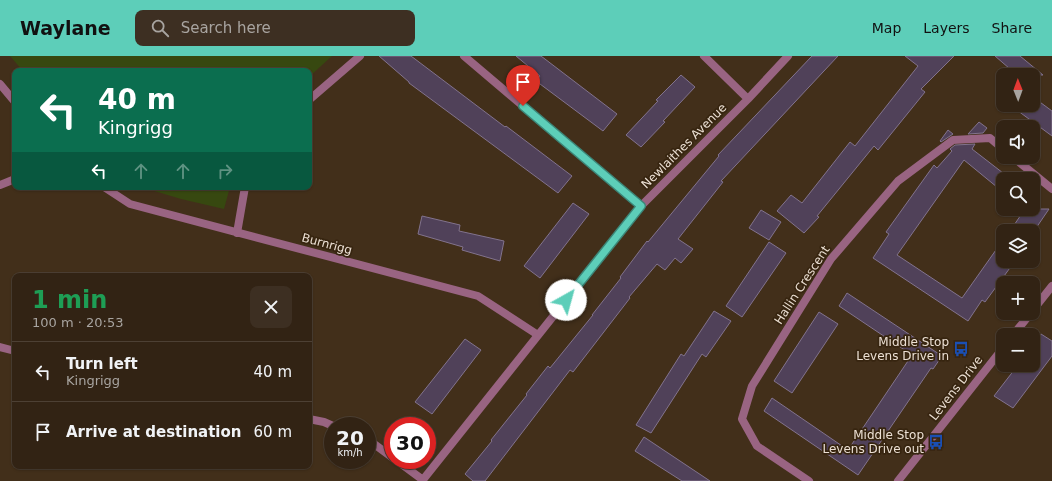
<!DOCTYPE html>
<html lang="en">
<head>
<meta charset="utf-8">
<style>
	:root { --surface:#322314; --page:#3d2f22; --text:#f1f3f6; --muted:#a8a4a0; --line:#4d4034; --accent:#5dceb9 }
	body { margin:0; font-family:"DejaVu Sans",sans-serif; background:var(--page); color:var(--text); height:100vh; display:flex; flex-direction:column; font-size:15px; white-space:nowrap }
	* { box-sizing:border-box; margin:0 }
	p { font-size:13px; color:var(--muted) }
	.icon { flex:none; width:22px; height:22px; fill:none; stroke:currentColor; stroke-width:2; stroke-linecap:round; stroke-linejoin:round }
	.map { position:relative; flex:1; overflow:hidden }
	.sheet { position:absolute; left:12px; top:217px; width:300px; height:196px; display:flex; flex-direction:column; background:var(--surface); border-radius:8px; box-shadow:0 1px 3px #0004,0 0 0 1px var(--line) }
	.sheet>* { flex:none }
	.guide { position:absolute; left:12px; top:12px; width:300px; height:122px; border-radius:8px; box-shadow:0 1px 3px #0004,0 0 0 1px var(--line); background:#0b6e4f; color:#fff; overflow:hidden }
	.needle { width:26px; rotate:359deg }
	.controls { position:absolute; left:996px; top:12px; display:grid; gap:8px }
	.controls a { display:grid; place-items:center; width:44px; height:44px; border-radius:8px; background:var(--surface); box-shadow:0 1px 3px #0004,0 0 0 1px var(--line); font-size:20px }
	.speed { position:absolute; left:324px; top:361px; display:flex; gap:8px; font-size:20px; font-weight:700; text-align:center }
	.speed>* { display:grid; place-content:center; width:52px; height:52px; border-radius:50%; background:var(--surface); box-shadow:0 1px 3px #0004,0 0 0 1px var(--line); line-height:1 }
	.speed small { font-size:10px; font-weight:400 }
	.speed .limit { border:6px solid #d22; background:#fff; color:#111 }
	.pin { position:absolute; display:grid; place-items:center; width:34px; height:34px; color:#fff; margin:-41px -17px; border-radius:50% 50% 50% 0; rotate:-45deg; box-shadow:0 0 4px #0007 }
	.pin .icon { rotate:45deg }
	.me { position:absolute; width:44px; margin:-22px; rotate:38deg; stroke-linejoin:round; filter:drop-shadow(0 0 3px #0008) }
	.turn { display:flex; align-items:center; gap:14px; height:84px; padding:0 20px; font-size:18px }
	.turn .icon { width:52px; height:52px; stroke-width:2.5 }
	.turn b { display:block; font-size:28px; line-height:34px }
	.lanes { display:flex; align-items:center; height:38px; padding:0 20px; background:#0003; justify-content:center; gap:20px; direction:ltr }
	.lanes .off { opacity:.35 }
	.round { display:grid; place-items:center; flex:none; width:42px; height:42px; border-radius:8px; background:var(--page) }
	.summary { display:flex; align-items:center; justify-content:space-between; height:68px; padding:0 20px }
	h1 { font-size:24px; font-weight:800; line-height:30px; color:#1e9e55 }
	ul { padding:0; list-style:none }
	li { display:flex; align-items:center; gap:12px; height:60px; padding:0 20px; border-top:1px solid var(--line) }
	li div { flex:1 }
	li b { display:block; font-size:15px }
	li em { font-style:normal }
	header { display:flex; align-items:center; gap:24px; box-sizing:border-box; height:56px; padding:0 20px; background:var(--accent); color:#111 }
	header strong { font-size:19px }
	nav { display:flex; gap:22px; margin-inline-start:auto; font-size:14px }
	.search { width:280px; height:36px; background:var(--page); display:flex; align-items:center; gap:10px; box-sizing:border-box; padding:0 14px; border-radius:8px; color:var(--muted); font-size:15px }
	.map>svg:first-child { display:block }
	.green { fill:#374810 }
	.building { fill:#504159; stroke:#82738d }
	.lines { fill:none; stroke-linecap:round; stroke-linejoin:round }
	.street { stroke:#996482; stroke-width:8 }
	.route-casing { stroke:#3c8678; stroke-width:10 }
	.route { stroke:#5dceb9; stroke-width:7 }
	.labels { text-anchor:middle; dominant-baseline:central; stroke-width:3.5; stroke-linejoin:round; paint-order:stroke }
	.street-label { font-size:12px; fill:#ece0d4; stroke:#372510 }
	.poi-label { font-size:12px; fill:#ece0d4; stroke:#372510; text-anchor:end }
</style>
</head>
<body>
<header>
<strong>Waylane</strong>
<div class="search"><svg class="icon" aria-label="search" viewBox="0 0 24 24"><circle cx="10" cy="10" r="6"/><path d="M15 15l6 6"/></svg>Search here</div>
<nav><a>Map</a><a>Layers</a><a>Share</a></nav>
</header>
<div class="map">
<svg width="1052" height="425" viewBox="0 0 1052 425">
	<rect width="100%" height="100%" fill="#422f1a"/>
	<path class="green" d="M10,0H332L309,21V15H23Z
		M141,131H230L224,153L181,143Z"/>
	<path class="building" d="M379,0H411L505,71L506,70L572,120L558,137L409,27V26Z
		M516,0H541L617,58L603,75L536,25L540,20Z
		M812,0H838L721,125L723,126L678,183L693,193L681,207L675,202L665,214L657,208L629,241L630,242L573,316L570,314L485,425H473L465,418L492,385L491,384L527,339L526,338L548,310L550,312L593,259H592L621,222L620,221L647,185L648,186L719,100L718,99Z
		M905,0H954L921,33L925,36L878,94L874,90L817,160L819,161L804,177L777,155L791,139L802,147L850,86L855,90L918,10Z
		M995,0H1020L1043,19H1017Z
		M681,19L695,31L663,65L665,66L641,91L626,79L658,45L656,44Z
		M1033,41L1052,55V80L1010,49H1033Z
		M979,66L987,72L983,77L968,78Z
		M948,74L953,78L941,86L940,85Z
		M975,88L972,93L1003,117V136L964,104L897,199L962,242L1003,184V205H1015L985,246L982,244L968,265L873,202L889,178L886,176L934,109L937,112L952,95L950,93L955,89Z
		M573,147L589,158L540,222L524,210Z
		M1025,153H1049L1034,175H1010Z
		M761,154L781,166L769,184L749,172Z
		M422,160L460,169L459,175L504,185L500,205L462,194L463,191L418,178Z
		M769,186L786,197L742,261L726,250Z
		M847,237L942,300L933,313L931,312L858,419L764,355L772,342L848,394L912,299L839,250Z
		M714,255L731,265L706,301L702,298L651,377L636,369L681,298L684,300Z
		M819,256L838,268L792,337L774,325Z
		M1041,278L1052,285V300L1013,352L994,340L1018,309H1033V289Z
		M465,283L481,294L432,358L415,346Z
		M644,381L710,425H682L635,395Z"/>
	<g class="lines">
		<path class="street" d="M464,0L641,150
			M704,0L748,43
			M0,28L15,46
			M309,44L360,0
			M1013,101L1052,133
			M0,129L15,123
			M104,131L130,148L478,240L538,279
			M237,177L245,131
			M1033,254L1052,230
			M1013,279L1031,257
			M0,291L15,295
			M309,363L324,366L333,370
			M367,384L370,385L393,402
			M396,404L423,424
			M422,425L641,150L748,43L788,0
			M809,425L757,390L742,363L752,330L831,203L898,125L953,84L990,82L1003,93
			M898,425L1003,292"/>
	</g>
	<g class="lines">
		<g class="route-casing">
			<path id="route" d="M523,50L641,150L566,244"/>
		</g>
		<use href="#route" class="route"/>
	</g>
	<defs>
		<g id="bus-bare" transform="scale(1.2)"><path d="M-5-6H5V4H4V6H2V4H-2V6H-4V4H-5ZM-3.5-4V0h7V-4ZM-3.5 1.2v1.5H-2V1.2ZM2 1.2v1.5H3.5V1.2Z" fill="#1a4fb4" stroke="#372510" stroke-width="2.5" paint-order="stroke"/></g>
	</defs>
	<g fill-rule="evenodd">
		<use href="#bus-bare" x="961" y="293"/>
		<use href="#bus-bare" x="936" y="386"/>
	</g>
	<g class="labels">
		<g class="street-label">
			<text transform="translate(684 90) rotate(-45)">Newlaithes Avenue</text>
			<text transform="translate(327 188) rotate(15)">Burnrigg</text>
			<text transform="translate(802 229) rotate(-57)">Hallin Crescent</text>
			<text transform="translate(956 332) rotate(-52)">Levens Drive</text>
		</g>
		<g class="poi-label">
			<text x="949" y="286">Middle Stop<tspan x="949" dy="14">Levens Drive in</tspan></text>
			<text x="924" y="379">Middle Stop<tspan x="924" dy="14">Levens Drive out</tspan></text>
		</g>
	</g>
</svg>
<div class="controls">
<a><svg class="needle" viewBox="-14 -14 28 28"><path d="M0-13l5 13h-10z" fill="#e53935"/><path d="M0 13l5-13h-10z" fill="#a8a4a0"/></svg></a>
<a><svg class="icon" aria-label="sound" viewBox="0 0 24 24"><path d="M4 9h4l5-4v14l-5-4H4zM17 9q2 3 0 6"/></svg></a>
<a><svg class="icon" aria-label="search" viewBox="0 0 24 24"><circle cx="10" cy="10" r="6"/><path d="M15 15l6 6"/></svg></a>
<a><svg class="icon" aria-label="layers" viewBox="0 0 24 24"><path d="M12 4l9 5-9 5-9-5zM3 14l9 5 9-5"/></svg></a>
<a>+</a>
<a>−</a>
</div>
<div class="speed"><div>20<small>km/h</small></div><div class="limit">30</div></div>
<div class="pin" style="left:523px;top:50px;background:#d93025"><svg class="icon" aria-label="arrive" viewBox="0 0 24 24"><path d="M6 21V4h12l-3 4 3 4H6"/></svg></div>
<svg class="me" style="left:566px;top:244px" viewBox="-20 -20 40 40"><circle r="19" fill="#fff"/><path d="M0-13L10 11 0 6-10 11z" fill="#5dceb9"/></svg>
<div class="guide">
<div class="turn"><svg class="icon" aria-label="left" viewBox="0 0 24 24"><path d="M17 20v-9H6M10 6l-5 5 5 5"/></svg><div><b>40 m</b>Kingrigg</div></div>
<div class="lanes"><svg class="icon" aria-label="left" viewBox="0 0 24 24"><path d="M17 20v-9H6M10 6l-5 5 5 5"/></svg><svg class="icon off" aria-label="ahead" viewBox="0 0 24 24"><path d="M12 20V5M6 11l6-6 6 6"/></svg><svg class="icon off" aria-label="ahead" viewBox="0 0 24 24"><path d="M12 20V5M6 11l6-6 6 6"/></svg><svg class="icon off" aria-label="right" viewBox="0 0 24 24"><path d="M7 20v-9h11M14 6l5 5-5 5"/></svg></div>
</div>
<section class="sheet">
<div class="summary"><div><h1>1 min</h1><p>100 m · 20:53</p></div><a class="round"><svg class="icon" aria-label="close" viewBox="0 0 24 24"><path d="M6 6l12 12M18 6L6 18"/></svg></a></div>
<ul>
<li><svg class="icon" aria-label="left" viewBox="0 0 24 24"><path d="M17 20v-9H6M10 6l-5 5 5 5"/></svg><div><b>Turn left</b><p>Kingrigg</p></div><em>40 m</em></li>
<li><svg class="icon" aria-label="arrive" viewBox="0 0 24 24"><path d="M6 21V4h12l-3 4 3 4H6"/></svg><div><b>Arrive at destination</b></div><em>60 m</em></li>
</ul>
</section>
</div>
</body>
</html>
